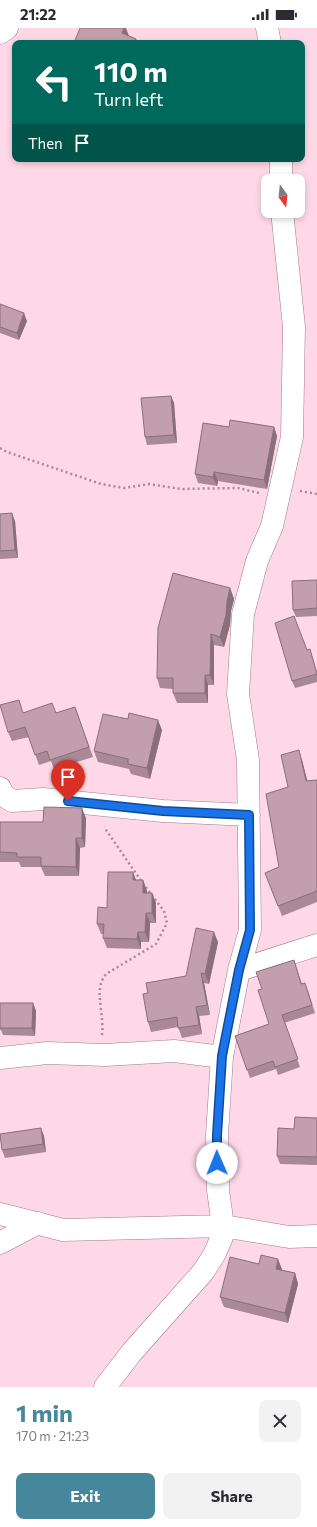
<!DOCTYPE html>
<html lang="en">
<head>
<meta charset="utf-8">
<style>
	:root { --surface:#fff; --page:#f2f2f3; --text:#2b2b33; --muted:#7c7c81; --accent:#47879b }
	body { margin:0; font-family:Commissioner,sans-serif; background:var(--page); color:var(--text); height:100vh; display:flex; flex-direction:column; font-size:15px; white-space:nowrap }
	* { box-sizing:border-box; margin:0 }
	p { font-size:13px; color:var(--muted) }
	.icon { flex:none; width:22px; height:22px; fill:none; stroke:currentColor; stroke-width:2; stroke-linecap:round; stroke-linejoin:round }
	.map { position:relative; height:1359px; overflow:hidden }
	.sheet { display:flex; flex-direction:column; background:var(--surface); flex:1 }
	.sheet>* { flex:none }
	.banner { position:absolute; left:12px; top:12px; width:293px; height:122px; border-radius:8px; box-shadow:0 2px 6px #0003; background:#00695c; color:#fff; overflow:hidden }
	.needle { width:26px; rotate:165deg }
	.buttons { position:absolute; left:261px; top:146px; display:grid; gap:8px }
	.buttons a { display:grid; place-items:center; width:44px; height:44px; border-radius:8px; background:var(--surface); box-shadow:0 2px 6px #0003; font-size:20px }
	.pin { position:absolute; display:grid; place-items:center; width:34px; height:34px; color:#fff; margin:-41px -17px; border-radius:50% 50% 50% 0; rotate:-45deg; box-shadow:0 0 4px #0007 }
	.pin .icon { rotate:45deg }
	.me { position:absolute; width:44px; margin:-22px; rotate:359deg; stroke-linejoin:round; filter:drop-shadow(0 0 3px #0008) }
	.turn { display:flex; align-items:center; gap:14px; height:84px; padding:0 16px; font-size:18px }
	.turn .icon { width:52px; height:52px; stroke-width:2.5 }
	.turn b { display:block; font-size:28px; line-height:34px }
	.then { display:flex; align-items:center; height:38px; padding:0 16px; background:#0003; gap:8px; font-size:15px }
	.round { display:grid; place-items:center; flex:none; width:42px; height:42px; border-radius:8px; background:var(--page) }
	.overview { display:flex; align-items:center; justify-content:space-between; height:68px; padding:0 16px }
	h1 { font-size:24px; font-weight:700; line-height:30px; color:var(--accent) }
	.primary-button { display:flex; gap:8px; margin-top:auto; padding:8px 16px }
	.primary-button a { flex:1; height:46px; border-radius:8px; background:var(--accent); color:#fff; font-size:16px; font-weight:700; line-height:46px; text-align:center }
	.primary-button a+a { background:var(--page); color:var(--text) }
	.status { display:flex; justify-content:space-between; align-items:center; height:28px; padding:0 20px; background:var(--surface); direction:ltr }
	.status svg { height:11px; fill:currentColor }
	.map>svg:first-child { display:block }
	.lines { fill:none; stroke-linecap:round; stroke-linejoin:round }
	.minor-casing { stroke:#9e7c8a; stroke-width:23 }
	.path { stroke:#a68a96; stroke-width:2.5; stroke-dasharray:2 3; stroke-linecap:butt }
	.minor { stroke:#fff; stroke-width:22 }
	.wall { fill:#a88995 }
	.shaded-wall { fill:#886f79 }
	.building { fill:#c39fad; stroke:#886f79 }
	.route-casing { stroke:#114b97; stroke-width:10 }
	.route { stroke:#1a73e8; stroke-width:7 }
</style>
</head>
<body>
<div class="status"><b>21:22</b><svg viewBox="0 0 49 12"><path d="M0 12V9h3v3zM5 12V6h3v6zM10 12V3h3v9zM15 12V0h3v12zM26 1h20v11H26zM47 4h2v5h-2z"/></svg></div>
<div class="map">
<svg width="317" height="1359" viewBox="0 0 317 1359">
	<rect width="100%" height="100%" fill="#fed8e7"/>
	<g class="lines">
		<g class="minor-casing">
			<path id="minor" d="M267,0L270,15
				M0,5L7,0
				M281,131V153
				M0,760L3,767L12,773L43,771L163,783L249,787
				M239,942L317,917
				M0,1030L47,1025L105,1027L174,1023L222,1029
				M0,1186L63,1202L223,1198L289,1209L317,1208
				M0,1215L38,1195
				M105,1359L132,1324L203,1244L214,1227L222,1209L223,1198L218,1162L217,1107L222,1029L239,942L250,902L248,732L238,666L243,586L257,533L272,498L292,409L294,299L282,183"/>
		</g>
		<path class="path" d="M0,420L7,424L101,456L124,460L149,456L181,461L238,460L259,465
			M300,463L317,466
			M102,1007C104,990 97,969 101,955C102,952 104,949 106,946L156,916L167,895L164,883L144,857L104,799"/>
		<use href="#minor" class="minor"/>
	</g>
	<path class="wall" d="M0,276L27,293L19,312L0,305Z
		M171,368L174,375L177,415L147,417L145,409Z
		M229,399H274L277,408L267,461L218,453L217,458L198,455L195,446Z
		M0,486L15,493L18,530L0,531Z
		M317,552V588L296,589L293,582Z
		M230,560L234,571L231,583L230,597L224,619L214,617V657H208V675H177L173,665V661L160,660L157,650Z
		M307,622L312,628L317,644V654L295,660L292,653Z
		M75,679L93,729L54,741L51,733L39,737L29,709L12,713L8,704L24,685H56Z
		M162,702L150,751L131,746L129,741L98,734L94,723Z
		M302,732L307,753L317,752V874L282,888L265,845L279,839L288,759Z
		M86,790L85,819L80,820L79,848H45L41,839H21L19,834H0V794H43Z
		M133,844L136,852H143L147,863V865H152L156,875V895H150L149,914H141V921L107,920L103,910L104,906H101L97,896L107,880Z
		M218,914L209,956L204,955L210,987L199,988L202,1006L182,1010L178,999L151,1004L148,994V965L186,948Z
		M294,932L302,956L308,963L315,985L284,995L300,1039L278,1047L276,1041L250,1050L235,1008L269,996L262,961Z
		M0,975H33L36,983L35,1008L3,1007L1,1002H0Z
		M317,1090V1137L280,1136L277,1128Z
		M44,1108L46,1124L5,1130L2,1122Z
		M282,1241V1242L295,1245L298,1256L288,1295L224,1279L220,1269Z"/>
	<path class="shaded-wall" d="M124,0H126L129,8L126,15L122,5Z
		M136,11L138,15H134Z
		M24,285L27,293L19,312L17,305Z
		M171,368L174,375L177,415L174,407Z
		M274,399L277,408L267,461L264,452Z
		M214,444L218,453L217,458L213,449Z
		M12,485L15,493L18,530L15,522Z
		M230,560L234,571L231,583L230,597L224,619L220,609L227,573Z
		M211,606L214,617V657L210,647Z
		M205,647L208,657V675L205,665Z
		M158,692L162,702L150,751L147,740Z
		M299,722L302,732L310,763L306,753Z
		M82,780L86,790L85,819L82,810Z
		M76,810L80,820L79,848L76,839Z
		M133,844L137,855L133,852Z
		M143,852L147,863V875L143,865Z
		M152,865L156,875V895L152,885Z
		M146,885L150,895L149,914L145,904Z
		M138,904L141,914V921L137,911Z
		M214,904L218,914L209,956L205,946Z
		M201,945L204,955L210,987L207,977Z
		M33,975L36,983L35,1008L32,1000Z
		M196,979L199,988L202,1006L199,997Z
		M41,1100L44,1108L46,1124L43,1116Z
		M278,1231L282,1241L280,1251L276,1241Z
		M295,1245L298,1256L288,1295L285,1285Z"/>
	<path class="building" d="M80,0H124L122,5L136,11L134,15H74Z
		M0,276L24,285L17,305L0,299Z
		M171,368L174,407L145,409L141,370Z
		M230,392L274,399L264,452L214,444L213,449L195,446L203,395L229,399Z
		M12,485L15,522L0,523V486Z
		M173,545L230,560L227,573L226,587L220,609L211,606L210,647H205V665H173V650H157L158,600Z
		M317,552V580L293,582L292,553Z
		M294,588L307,622L310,621L317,646L292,653L275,595Z
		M19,672L23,685L52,675L56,685L75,679L89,719L50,732L47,723L35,727L25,699L8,704L0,677Z
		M129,685L158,692L147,740L128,736V731L94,723L103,686L128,691Z
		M299,722L306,753L317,752V863L278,878L265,845L279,839L266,766L288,759L281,727Z
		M44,779L82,780V810H76V839L41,838V829H17V825L0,824V794H43Z
		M108,844H133V852H143V865H152V885H146L145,904H138L137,911L103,910L104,896H97L98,879L107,880Z
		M196,900L214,904L205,946L201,945L207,977L196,979L199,997L178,1000L177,989L148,994L143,966L148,965L146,955L186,948Z
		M294,932L301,956L305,955L312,977L282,987L298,1031L275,1039L273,1033L247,1042L235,1008L269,996L258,962L262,961L256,944Z
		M0,975H33L32,1000H0Z
		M295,1089L317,1090V1129L277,1128L278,1100L294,1101Z
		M41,1100L43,1116L2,1122L0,1106Z
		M261,1227L278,1231L276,1241L295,1245L285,1285L220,1269L230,1229L259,1236Z"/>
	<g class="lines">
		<g class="route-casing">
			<path id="route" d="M68,773L163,783L249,787L250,902L239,942L222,1028L217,1107V1135"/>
		</g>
		<use href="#route" class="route"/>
	</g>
</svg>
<div class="buttons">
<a><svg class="needle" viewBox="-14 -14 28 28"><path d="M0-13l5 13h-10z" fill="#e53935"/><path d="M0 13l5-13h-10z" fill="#7c7c81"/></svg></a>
</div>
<div class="pin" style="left:68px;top:773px;background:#d93025"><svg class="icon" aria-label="arrive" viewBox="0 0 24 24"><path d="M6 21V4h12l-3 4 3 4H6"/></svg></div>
<svg class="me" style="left:217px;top:1135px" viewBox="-20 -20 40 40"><circle r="19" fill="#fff"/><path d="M0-13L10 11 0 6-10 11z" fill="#1a73e8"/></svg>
<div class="banner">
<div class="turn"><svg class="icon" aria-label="left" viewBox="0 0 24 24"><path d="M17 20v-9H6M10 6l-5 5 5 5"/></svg><div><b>110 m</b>Turn left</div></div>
<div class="then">Then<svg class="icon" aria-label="arrive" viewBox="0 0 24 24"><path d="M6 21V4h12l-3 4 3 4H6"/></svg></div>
</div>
</div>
<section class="sheet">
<div class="overview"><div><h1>1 min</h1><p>170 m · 21:23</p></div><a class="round"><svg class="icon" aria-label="close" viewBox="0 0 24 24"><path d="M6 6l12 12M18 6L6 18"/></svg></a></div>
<div class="primary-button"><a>Exit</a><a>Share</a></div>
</section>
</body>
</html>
